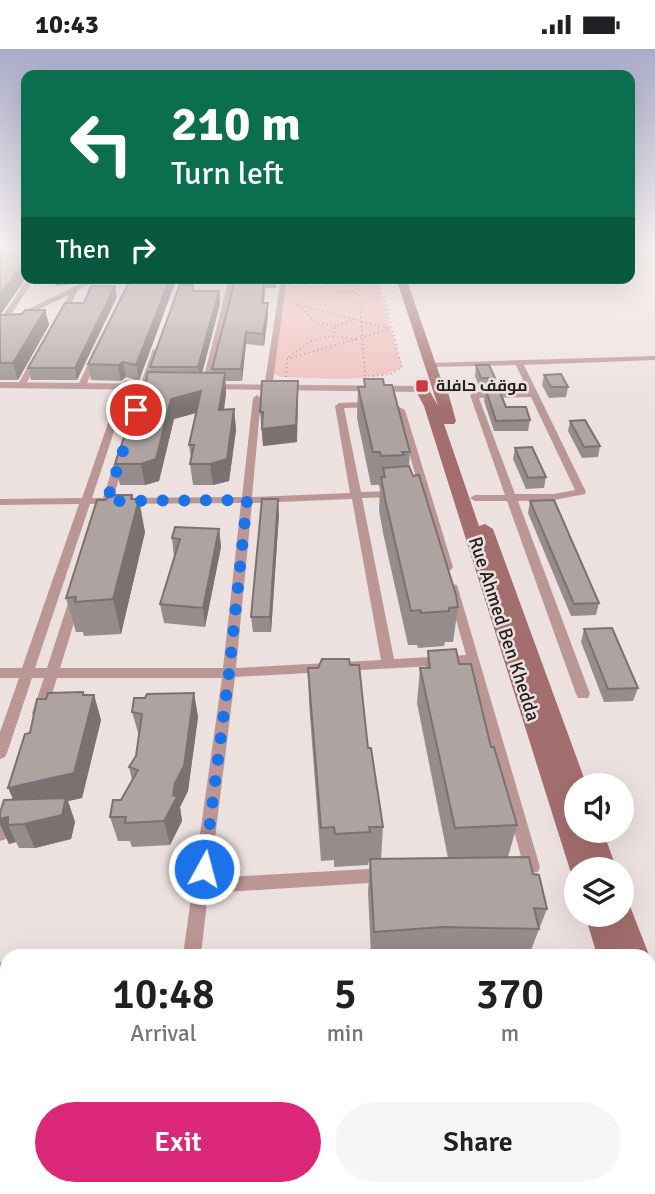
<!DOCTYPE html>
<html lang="en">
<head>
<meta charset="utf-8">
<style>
	:root { --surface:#fff; --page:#f6f6f6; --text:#202124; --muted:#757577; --accent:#db2777 }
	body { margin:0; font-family:Signika,Cairo,sans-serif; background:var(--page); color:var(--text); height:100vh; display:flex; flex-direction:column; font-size:26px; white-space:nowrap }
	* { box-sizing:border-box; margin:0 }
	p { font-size:23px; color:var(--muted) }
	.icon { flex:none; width:38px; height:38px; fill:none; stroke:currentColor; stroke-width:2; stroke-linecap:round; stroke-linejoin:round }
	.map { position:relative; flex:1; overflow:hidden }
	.panel { position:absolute; left:0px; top:900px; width:656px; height:247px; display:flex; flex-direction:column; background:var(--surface); border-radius:21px 21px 0 0; box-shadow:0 7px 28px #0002 }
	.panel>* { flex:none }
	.guide { position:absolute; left:21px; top:21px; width:614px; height:214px; border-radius:14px; box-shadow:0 7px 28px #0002; background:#0b6e4f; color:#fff; overflow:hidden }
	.controls { position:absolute; left:564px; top:724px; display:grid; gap:14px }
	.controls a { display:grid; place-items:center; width:70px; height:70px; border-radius:50%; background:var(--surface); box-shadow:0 7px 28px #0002; font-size:35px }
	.pin { position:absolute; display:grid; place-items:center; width:60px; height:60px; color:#fff; margin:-30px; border:4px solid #fff; border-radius:50%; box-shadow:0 2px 7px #0007 }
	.me { position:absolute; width:77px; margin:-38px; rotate:7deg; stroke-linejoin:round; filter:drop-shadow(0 0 5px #0008) }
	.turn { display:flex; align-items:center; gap:24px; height:147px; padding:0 35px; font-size:32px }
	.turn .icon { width:91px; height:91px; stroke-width:2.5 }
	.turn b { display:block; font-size:49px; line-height:60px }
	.then { display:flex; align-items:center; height:66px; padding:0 35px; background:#0003; gap:14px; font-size:26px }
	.eta { display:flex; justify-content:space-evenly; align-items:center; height:119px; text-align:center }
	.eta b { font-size:42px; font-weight:600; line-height:49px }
	.cta { display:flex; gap:14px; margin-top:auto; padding:14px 35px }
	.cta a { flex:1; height:80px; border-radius:42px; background:var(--accent); color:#fff; font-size:28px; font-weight:600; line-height:80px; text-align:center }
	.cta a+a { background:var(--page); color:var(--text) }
	.status { display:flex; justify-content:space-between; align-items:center; height:49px; padding:0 35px; background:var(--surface); direction:ltr }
	.status svg { height:19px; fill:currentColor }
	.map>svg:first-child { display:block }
	.green { fill:#f0bcb9 }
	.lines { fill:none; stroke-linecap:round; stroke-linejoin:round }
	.path { stroke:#988f8f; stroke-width:2; stroke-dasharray:1 3.5; stroke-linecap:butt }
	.minor { fill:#ba9694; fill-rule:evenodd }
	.tertiary { fill:#ba9694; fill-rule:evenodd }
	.secondary { fill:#a36f6e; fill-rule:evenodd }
	.wall { fill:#968c8b }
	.shaded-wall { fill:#7a7271 }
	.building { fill:#afa3a2; stroke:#7a7271; stroke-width:2 }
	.route { stroke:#1a73e8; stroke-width:12; stroke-dasharray:0 21.6 }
	.poi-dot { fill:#cb3b46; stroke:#ede1e0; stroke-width:2.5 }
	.labels { text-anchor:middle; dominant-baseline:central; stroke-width:5; stroke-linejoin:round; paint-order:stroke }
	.far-poi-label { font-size:16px; font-weight:bold; fill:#241f1f; stroke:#ede1e0; text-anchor:start }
	.street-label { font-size:19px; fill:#241f1f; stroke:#ede1e0 }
</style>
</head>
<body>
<div class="status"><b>10:43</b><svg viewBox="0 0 49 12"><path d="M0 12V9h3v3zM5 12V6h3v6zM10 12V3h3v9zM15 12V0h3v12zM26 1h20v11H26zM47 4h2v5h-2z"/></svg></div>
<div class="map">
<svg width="655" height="1145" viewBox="0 0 655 1145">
	<rect width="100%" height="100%" fill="#ede1e0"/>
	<path class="green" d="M284,229H376L402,318C373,336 315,328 281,328L274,325Z"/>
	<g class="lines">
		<path class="path" d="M333,229V235L359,237L365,328
			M359,237H378L380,229
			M293,238H332L340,244L358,242
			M292,254L391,280
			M298,256L316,274L336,277
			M334,284L336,277L355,270
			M289,308C312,289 327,283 356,291
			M373,327L391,325L402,318L383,245L378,237
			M286,328L287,310L391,280"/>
		<path class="minor" d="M28,229H35L8,270L92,229H101L78,241L63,270L56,268L69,246L0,279V271Z
			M229,229H235L210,335L206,338L202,335Z
			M281,229H287L272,339L268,342L264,339Z
			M153,300L160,302L143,351L136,353L135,351Z
			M93,304L100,306L87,334L80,336L79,334Z
			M34,306L41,308L24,339H18L17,337Z
			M655,307V311L524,316L586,443L585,445L554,451L518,452L590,645L588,649H578L576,645L507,452H475L470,449L475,446H505L470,346L474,343L528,342L516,316L430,318L426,316L430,314ZM531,348L575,441L554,445H515L479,349Z
			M126,331L130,334L92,449H103L117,405L122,402L127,405L113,449L242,448L253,349L257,346L261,349L252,448L350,444L335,357L339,354L388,352L405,361L453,518L451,521H443L441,518L398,364L386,358L344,359L361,443L395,442L400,445L395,448L362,449L394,610L466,606L447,539L453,535L457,536L540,818L538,823L515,826L509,824L507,819L509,814L522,811L468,615L235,628L210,829L385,819L391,821L393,826L391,831L385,833L208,844L201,906H183L222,629H57L46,664L44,668H34L32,664L44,629H32L7,704L5,708L0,710V683L19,629H0V619H22L79,455L0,456V450L82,449L122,334ZM352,450L381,611L236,619L252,454ZM241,454L223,619H60L82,548L76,544L70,548L47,619H35L90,455H101L98,464L103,467L108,464L111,455Z
			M6,759L11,760L14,765L6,790L0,792V762Z
			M7,912V930L0,931V913Z
			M327,1139H349V1145H327Z
			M455,1139H477L478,1145H456Z
			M607,1139H628L630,1145H608Z"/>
		<path class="tertiary" d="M0,333L162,335L168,338L162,341L0,339Z
			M205,335L420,337L426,340L420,343L201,340L199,338Z"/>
		<path class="secondary" d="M396,229H406L442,333L446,336L456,372L454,375H444L479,477L485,475L493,480L587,737H576V750L571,748L576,762V782H603L617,821H576V830L570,821L424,357L415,340L417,337H427L438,357Z
			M621,854L630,857L649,906H597L585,866H621Z
			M649,933L655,935V977L649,975Z
			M649,986H655V1016H652L655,1017V1063L649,1061Z"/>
	</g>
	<path class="wall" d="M0,199H26V229L0,266L22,265L45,261L49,276L18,331H0Z
		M131,229L139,332L126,328L121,332L91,331L88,315Z
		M234,229H277L276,239H265L264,254H268V266L264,297L246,295L242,332H225L226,344L224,361L234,360L236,381L229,432L213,436H193L190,415L191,409L189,396L196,364L174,370L159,432L145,436H120L115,415L145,337L151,323L150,318L193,236L194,242H219L220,255L202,324H212V320L233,239Z
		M117,248L77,331H31L28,319L84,254Z
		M476,316L495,329L493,340H480L475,327Z
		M544,326L568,338L566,348L549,349L542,336Z
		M364,330L384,336L410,403L409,418L458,558L453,593H445L444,597L418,599L417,596H408L383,484L379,461L380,440L379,436H371L357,369L358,338H364Z
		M298,332L297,393L263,397L260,363Z
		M486,341L506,358L530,371L528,382H494L484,352Z
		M570,372L600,397L598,408L582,409L568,382Z
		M515,399L546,428L544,439L526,440L513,410Z
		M132,446L145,483L121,585L84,587L83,583H76L66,549L105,451Z
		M530,452L599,554L596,566L571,567L528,464Z
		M279,465L271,583H253L251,568Z
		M219,480L221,498L205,578L164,574L160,555L174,508L172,489Z
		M584,580L638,639L633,652L604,653L581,593Z
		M428,602L459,615L491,698L517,776L508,808L533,825L547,860L529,906H371L368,843L370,812H369L368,816L334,818V811L321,812L309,654L308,619L350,616L368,699L383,778L381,810L448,809L417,654L420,619H426Z
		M194,644L198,668L188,742L180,758L182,772L170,796L132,798L130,792H118L110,768L132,731L129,718L136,707L139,687L132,663L145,649Z
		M84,646H94L101,671L82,749L68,752L75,773L71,790L35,799H19L16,793L9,795L0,775V764L12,750L30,684Z
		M7,1139H93L92,1145H0Z"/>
	<path class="shaded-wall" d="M25,212L26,219V229L0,266V246Z
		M54,229H78L74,235L56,237Z
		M170,229H177L139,332L136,316Z
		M264,229L265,239L263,266L262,254Z
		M115,237L117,248L77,331L75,319Z
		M219,242L220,255L200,332L198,318Z
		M268,254V266L264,297L263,285Z
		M45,261L49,276L18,331L13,314Z
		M246,283V295L242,332L241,320Z
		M123,313L126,328L121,332L118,316Z
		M225,324L226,344L221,381L219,361Z
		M298,332L297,393L263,397L262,380Z
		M201,342L203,362L174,370L159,432L145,436L141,415L171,350Z
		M234,360L236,381L229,432L213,436L210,415Z
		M132,446L135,462L139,450L145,483L121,585L113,550Z
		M278,450L279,465L271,583L270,568Z
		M219,480L221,498L205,578L203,559Z
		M194,644L198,668L188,742L180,758L182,772L170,796L164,772L173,746L175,734Z
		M94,646L101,671L82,749L68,752L75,773L71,790L35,799L8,739L89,665Z
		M8,768V776L16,793L9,795L0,775V770Z
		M59,1139H61L65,1145H58Z
		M83,1139H93L92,1145H87Z
		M216,1139H220L219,1145H215Z"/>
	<path class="building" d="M0,199H26V212H25L0,246Z
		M131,229H170L136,316L123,313L118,316L88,315Z
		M234,229H264L262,254H268L263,285L246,283L241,320H212L233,239Z
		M180,235L193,236V242H219L198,318H150Z
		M91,237H115L75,319H28L65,254H84Z
		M25,261H45L13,314H0V266L22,265Z
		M476,316H489L495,329H481Z
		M148,323L225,324L219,361L234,360L227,410L210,415H190L194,396H189L201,342L171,350L156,410L141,415H115L141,338L145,337Z
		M561,325L568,338H551L544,326Z
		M364,330H383L384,336H392L410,403H402L404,406L381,407L380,403H373L358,338H365Z
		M262,332H298L296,376L262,380L263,363H260Z
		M486,341H499L506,358H526L530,371L496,372Z
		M585,371L600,397L584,398L570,372Z
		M532,398L546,428L528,429L515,399Z
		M409,417L413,427L419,426L456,546L458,558L449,559V562L421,564V561L411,562L385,450L381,428H385L383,419Z
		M111,446H132L131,450H139L113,550L75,553L76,548L66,549L97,451H105Z
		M262,450H278L270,568H251Z
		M554,451L599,554L574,555L530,452Z
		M175,478L219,480L203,559L160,555L180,490L172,489Z
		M612,579L638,639L608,640L584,580Z
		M456,600L459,615H471L491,698H494L517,776L455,779L420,619H430L428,602Z
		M322,610H349L350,616H359L368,699H371L383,778H369L370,783L335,785L334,778L321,779L308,619H318Z
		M83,643V646H94L74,724L8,739L25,685L30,684L37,650H46L48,644Z
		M194,644L184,717L175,734L173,746L177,748L164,772L125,774L126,768H110L113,751H121L138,721L129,718L136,707L142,665L132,663L134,649H145L147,645Z
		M66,749L62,766L24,775L8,776V768L0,770V764L4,751Z
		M529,808L533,825L539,826L547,860L534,859L539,880L443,878L374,883L370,810Z
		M0,987H7V1139H59L58,1145H0Z
		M178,1139H216L215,1145H177Z"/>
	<linearGradient id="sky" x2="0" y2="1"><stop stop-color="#aaabc9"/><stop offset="0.55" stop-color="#f7f2f1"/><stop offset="1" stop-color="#f7f2f1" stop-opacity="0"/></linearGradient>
	<rect width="655" height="360" fill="url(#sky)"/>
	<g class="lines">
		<path class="route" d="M136,361L107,452L247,451L229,624L204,820"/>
	</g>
	<rect class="poi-dot" x="415" y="330" width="14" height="14" rx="3.5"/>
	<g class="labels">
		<g class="far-poi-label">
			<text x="436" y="337">موقف حافلة</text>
		</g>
		<g class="street-label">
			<text transform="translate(504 580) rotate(72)">Rue Ahmed Ben Khedda</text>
		</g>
	</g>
</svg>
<div class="controls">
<a><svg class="icon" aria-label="sound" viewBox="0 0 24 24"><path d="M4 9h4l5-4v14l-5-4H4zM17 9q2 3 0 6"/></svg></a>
<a><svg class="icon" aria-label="layers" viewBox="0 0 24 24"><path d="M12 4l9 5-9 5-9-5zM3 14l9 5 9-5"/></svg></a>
</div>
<div class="pin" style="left:136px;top:361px;background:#d93025"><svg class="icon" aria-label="arrive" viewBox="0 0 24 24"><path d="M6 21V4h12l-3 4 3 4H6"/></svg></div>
<svg class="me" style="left:204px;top:820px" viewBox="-20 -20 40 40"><circle r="17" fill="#1a73e8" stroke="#fff" stroke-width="3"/><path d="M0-11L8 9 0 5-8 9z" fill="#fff"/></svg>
<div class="guide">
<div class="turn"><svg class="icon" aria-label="left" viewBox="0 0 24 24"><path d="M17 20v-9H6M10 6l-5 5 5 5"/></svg><div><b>210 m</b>Turn left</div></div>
<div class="then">Then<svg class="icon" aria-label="right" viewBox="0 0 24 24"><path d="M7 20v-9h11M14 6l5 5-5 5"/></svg></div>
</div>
<section class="panel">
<div class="eta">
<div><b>10:48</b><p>Arrival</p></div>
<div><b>5</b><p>min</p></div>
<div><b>370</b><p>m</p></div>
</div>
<div class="cta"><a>Exit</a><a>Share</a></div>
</section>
</div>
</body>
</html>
